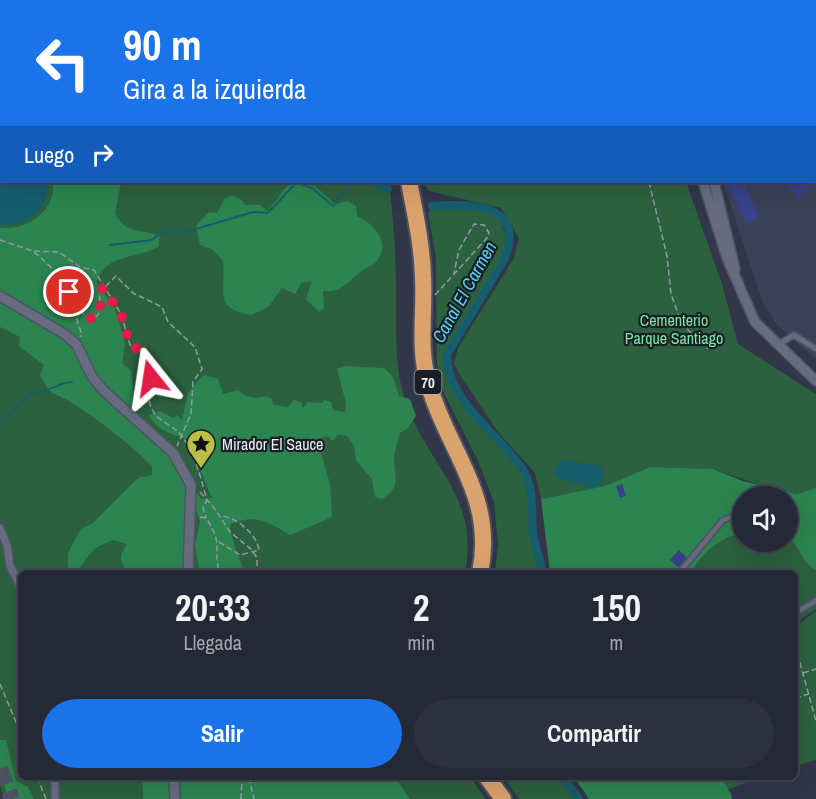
<!DOCTYPE html>
<html lang="es">
<head>
<meta charset="utf-8">
<style>
	:root { --surface:#252836; --page:#2d303e; --text:#f1f3f6; --muted:#a3a6ad; --line:#424451; --accent:#1a73e8 }
	body { margin:0; font-family:"Archivo Narrow",sans-serif; background:var(--page); color:var(--text); height:100vh; display:flex; flex-direction:column; font-size:22px; white-space:nowrap }
	* { box-sizing:border-box; margin:0 }
	p { font-size:20px; color:var(--muted) }
	.icon { flex:none; width:33px; height:33px; fill:none; stroke:currentColor; stroke-width:2; stroke-linecap:round; stroke-linejoin:round }
	.map { position:relative; flex:1; overflow:hidden }
	.drawer { position:absolute; left:18px; top:570px; width:780px; height:210px; display:flex; flex-direction:column; background:var(--surface); border-radius:9px; box-shadow:0 6px 24px #0002,0 0 0 2px var(--line) }
	.drawer>* { flex:none }
	.banner { position:absolute; left:0px; top:0px; width:816px; height:183px; box-shadow:0 6px 24px #0002,0 0 0 2px var(--line); background:#1a73e8; color:#fff; overflow:hidden }
	.buttons { position:absolute; left:732px; top:486px; display:grid; gap:12px }
	.buttons a { display:grid; place-items:center; width:66px; height:66px; border-radius:50%; background:var(--surface); box-shadow:0 6px 24px #0002,0 0 0 2px var(--line); font-size:30px }
	.pin { position:absolute; display:grid; place-items:center; width:51px; height:51px; color:#fff; margin:-26px; border:3px solid #fff; border-radius:50%; box-shadow:0 2px 6px #0007 }
	.me { position:absolute; width:66px; margin:-33px; rotate:345deg; stroke-linejoin:round; filter:drop-shadow(0 0 4px #0008) }
	.turn { display:flex; align-items:center; gap:21px; height:126px; padding:0 24px; font-size:27px }
	.turn .icon { width:78px; height:78px; stroke-width:2.5 }
	.turn b { display:block; font-size:42px; line-height:51px }
	.then { display:flex; align-items:center; height:57px; padding:0 24px; background:#0003; gap:12px; font-size:22px }
	.eta { display:flex; justify-content:space-evenly; align-items:center; height:102px; text-align:center }
	.eta b { font-size:36px; font-weight:700; line-height:42px }
	.button { display:flex; gap:12px; margin-top:auto; padding:12px 24px }
	.button a { flex:1; height:69px; border-radius:36px; background:var(--accent); color:#fff; font-size:24px; font-weight:700; line-height:69px; text-align:center }
	.button a+a { background:var(--page); color:var(--text) }
	.map>svg:first-child { display:block }
	.built { fill:#3b4158 }
	.green { fill:#2c613f }
	.forest { fill:#2c8550 }
	.water { fill:#165d6d }
	.lines { fill:none; stroke-linecap:round; stroke-linejoin:round }
	.stream { stroke:#165d6d; stroke-width:2 }
	.canal { stroke:#165d6d; stroke-width:8 }
	.building { fill:#364289 }
	.motorway-tunnel { stroke:#4d5263; stroke-width:16; stroke-dasharray:16 8; stroke-linecap:butt }
	.service-casing { stroke:#4f5463; stroke-width:8 }
	.pedestrian-casing { stroke:#4f5463; stroke-width:10 }
	.minor-casing { stroke:#4f5463; stroke-width:12 }
	.motorway-casing { stroke:#4f5463; stroke-width:20 }
	.path { stroke:#9398a6; stroke-width:1.5; stroke-dasharray:6 3; stroke-linecap:butt }
	.service { stroke:#666b7f; stroke-width:4.5 }
	.pedestrian { stroke:#666b7f; stroke-width:7 }
	.minor { stroke:#666b7f; stroke-width:9 }
	.motorway { stroke:#daa26c; stroke-width:16 }
	.route { stroke:#e11d48; stroke-width:10; stroke-dasharray:0 18 }
	.labels { text-anchor:middle; dominant-baseline:central; stroke-width:4.5; stroke-linejoin:round; paint-order:stroke }
	.shield { fill:#1c1e26; stroke:#acb0ba; stroke-width:1.5 }
	.shield-label { font-size:15px; font-weight:bold; fill:#eaeef9 }
	.park-label { font-size:16px; fill:#77e99f; stroke:#1c1e26 }
	.poi-label { font-size:16px; fill:#eaeef9; stroke:#1c1e26; text-anchor:start }
	.water-label { font-size:18px; font-style:italic; fill:#54d4f3; stroke:#1c1e26 }
</style>
</head>
<body>
<div class="map">
<svg width="816" height="799" viewBox="0 0 816 799">
	<rect width="100%" height="100%" fill="#313648"/>
	<path class="built" d="M814,128H816V359L777,325L763,303L723,182H814Z"/>
	<path class="green" d="M0,0H392L2,2V182H389C393,216 396,252 396,287C397,331 392,371 410,413C436,473 479,501 465,573H21V777H470L486,799H5L0,786Z
		M422,182H686L722,284L738,344L816,394V488L797,494L778,491L713,469L650,467L605,486L541,499L535,473L498,432L458,372L454,363L458,348L514,258L519,238L501,208L429,191Z
		M456,207L487,209L501,222L508,243L502,257L445,354V367L462,403L522,471L530,499L531,534L539,568L538,573H495L498,544L494,502L478,461L444,393L437,364L436,258L428,213L432,208Z
		M742,530V542H788V534L816,567V609L795,623V573H689C696,550 720,535 742,530Z
		M816,611V760L795,766V627Z
		M503,777H559L576,799H519Z
		M718,777H759L725,791Z"/>
	<path class="forest" d="M0,0H86L2,2L1,67Z
		M53,182H121L115,214C129,238 141,226 160,237L158,247C133,260 107,253 96,282L115,308L125,344L122,363L131,371C132,385 137,398 130,412L94,374L69,333L0,291V228C27,230 56,212 53,182Z
		M292,182L315,186L335,204L348,201L356,206L357,216C375,224 393,245 375,263C370,267 363,269 359,273C344,285 342,292 323,291L324,308L319,312L306,299L312,281L301,283L295,294L282,288L268,307L252,315C212,309 226,290 223,261L212,249L200,245L196,226L209,212L217,213L225,198L233,196L242,200L245,205H261L267,211C278,202 280,190 292,182Z
		M0,300L54,330L73,347L88,377L109,402L173,456L188,487L183,573H127C119,561 119,556 127,544L113,540L95,548L76,572L68,568V553L81,529L93,523L138,478L152,475V466C133,446 75,400 50,392L40,376L44,365L19,346L20,337L0,327Z
		M345,366L384,368L393,377L399,396L410,399L416,416L408,428L400,433C398,440 395,449 394,457C393,475 403,486 382,499L375,497L372,479L356,461L354,446L347,436L338,434L333,441L328,436L317,439L330,484L332,517L290,535C266,521 257,514 230,524C230,537 240,561 246,573H200L195,546L200,521L194,505L195,492L202,499L212,498L187,439C172,434 156,430 149,415L159,411L173,418L177,415L182,420L188,393L203,375L218,379L223,394L238,390C247,398 255,400 266,396L272,399L273,405L288,407L294,400L301,402L303,408L308,402L322,403L325,400L331,402L333,410L345,412L346,403L337,369Z
		M650,467L713,469L743,481L797,494L816,488V570C800,561 800,545 788,538V496H742V532C722,538 700,552 692,573H550L541,499L605,486Z
		M0,740H6L16,781L28,787L34,799H9L0,774Z
		M143,777H169L171,799H143Z
		M180,777H395L410,799H181Z
		M574,777H721L731,794L732,799H589Z"/>
	<path class="water" d="M0,143L2,182H49C49,209 27,228 0,225Z
		M560,460L599,465L603,469V479L599,486L593,488L553,476Z"/>
	<g class="lines">
		<path class="stream" d="M110,245L152,240L162,232H186L253,212L267,213C279,204 285,192 297,183L312,188L333,206L352,182
			M0,422L32,393C49,393 56,383 72,382"/>
		<path class="canal" d="M375,0L376,2
			M373,182L388,189
			M432,206C469,203 526,203 505,258L447,355C447,401 498,433 522,468C535,486 531,511 533,532C534,544 539,556 542,568L541,573
			M562,777L579,799"/>
	</g>
	<path class="building" d="M726,182H743L759,217L746,223Z
		M784,182H816L798,198Z
		M622,484L626,496L620,498L616,486Z
		M679,550L687,558L678,567L670,560Z"/>
	<g class="lines">
		<path class="motorway-tunnel" d="M0,769L12,799"/>
		<g class="service-casing">
			<path id="service" d="M605,0L606,2
				M779,344L794,335L816,349
				M679,573L723,520L742,513
				M795,613L816,601"/>
		</g>
		<g class="pedestrian-casing">
			<path id="pedestrian" d="M0,528L7,545L10,566L21,588
				M55,799V777"/>
		</g>
		<g class="minor-casing">
			<path id="minor" d="M569,0L570,2
				M579,0L580,2
				M814,106H816
				M814,122H816
				M703,182L727,258L755,322L816,381
				M714,182L735,269
				M0,296L66,335L77,345L91,375L103,390L173,453L191,485L188,573
				M174,777L175,799"/>
		</g>
		<g class="motorway-casing">
			<path id="motorway" d="M407,0V2
				M409,182C415,213 422,244 423,277C425,312 418,347 428,382C447,451 496,495 480,573
				M487,777L503,799"/>
		</g>
		<path class="path" d="M527,0V2
			M710,2V0
			M649,182L667,256L671,294L679,316L688,330L708,349
			M0,240L33,251L59,252L80,267L94,270L121,314L130,345C135,349 142,349 146,353C160,368 144,392 151,407C157,422 172,424 181,435C195,453 201,479 207,500L203,508L206,518
			M34,252C55,269 76,292 77,319C77,326 82,329 81,337
			M435,295L487,238L489,233L484,225L474,224L459,250L454,273
			M79,311L91,318L97,316L101,310L99,293L116,276L133,293L162,307L168,322L195,347L202,369L193,382L191,414L177,446
			M200,492L215,509L230,532L252,550L257,558V573
			M200,517L206,518C224,546 213,545 219,573
			M219,542L240,555L259,550C257,534 236,517 221,516
			M795,645L816,721
			M803,673L816,669
			M0,684L21,734
			M795,698L809,694
			M37,777L46,799
			M249,777L254,799
			M241,799L242,777"/>
		<use href="#service" class="service"/>
		<use href="#pedestrian" class="pedestrian"/>
		<use href="#minor" class="minor"/>
		<use href="#motorway" class="motorway"/>
	</g>
	<g class="lines">
		<path class="route" d="M69,292L74,296L79,311L91,318L97,316L101,310L99,293L103,288L121,314L130,345L148,355L152,369L151,378"/>
	</g>
	<defs>
		<g id="sight-pin" transform="scale(1.5)"><path d="M0 17L-7.5 6A9.5 9.5 0 1 1 7.5 6Z" fill="#bbc044" stroke="#1c1e26"/><path d="M0-6L1.8-2.2L6-1.7L2.9 1.2L3.7 5.4L0 3.3L-3.7 5.4L-2.9 1.2L-6-1.7L-1.8-2.2Z" fill="#111"/></g>
	</defs>
	<g fill-rule="evenodd">
		<use href="#sight-pin" x="201" y="444"/>
	</g>
	<g class="labels">
		<rect class="shield" x="414.5" y="370" width="27" height="24" rx="4.5"/>
		<g class="shield-label">
			<text x="428" y="382">70</text>
		</g>
		<g class="park-label">
			<text x="674" y="320">Cementerio<tspan x="674" dy="18">Parque Santiago</tspan></text>
		</g>
		<g class="poi-label">
			<text x="222" y="444">Mirador El Sauce</text>
		</g>
		<g class="water-label">
			<text transform="translate(464 292) rotate(-61)">Canal El Carmen</text>
		</g>
	</g>
</svg>
<div class="buttons">
<a><svg class="icon" aria-label="sound" viewBox="0 0 24 24"><path d="M4 9h4l5-4v14l-5-4H4zM17 9q2 3 0 6"/></svg></a>
</div>
<div class="pin" style="left:69px;top:292px;background:#d93025"><svg class="icon" aria-label="arrive" viewBox="0 0 24 24"><path d="M6 21V4h12l-3 4 3 4H6"/></svg></div>
<svg class="me" style="left:151px;top:378px" viewBox="-20 -20 40 40"><path d="M0-17L14 15 0 8-14 15z" fill="#e11d48" stroke="#fff" stroke-width="4"/></svg>
<div class="banner">
<div class="turn"><svg class="icon" aria-label="left" viewBox="0 0 24 24"><path d="M17 20v-9H6M10 6l-5 5 5 5"/></svg><div><b>90 m</b>Gira a la izquierda</div></div>
<div class="then">Luego<svg class="icon" aria-label="right" viewBox="0 0 24 24"><path d="M7 20v-9h11M14 6l5 5-5 5"/></svg></div>
</div>
<section class="drawer">
<div class="eta">
<div><b>20:33</b><p>Llegada</p></div>
<div><b>2</b><p>min</p></div>
<div><b>150</b><p>m</p></div>
</div>
<div class="button"><a>Salir</a><a>Compartir</a></div>
</section>
</div>
</body>
</html>
